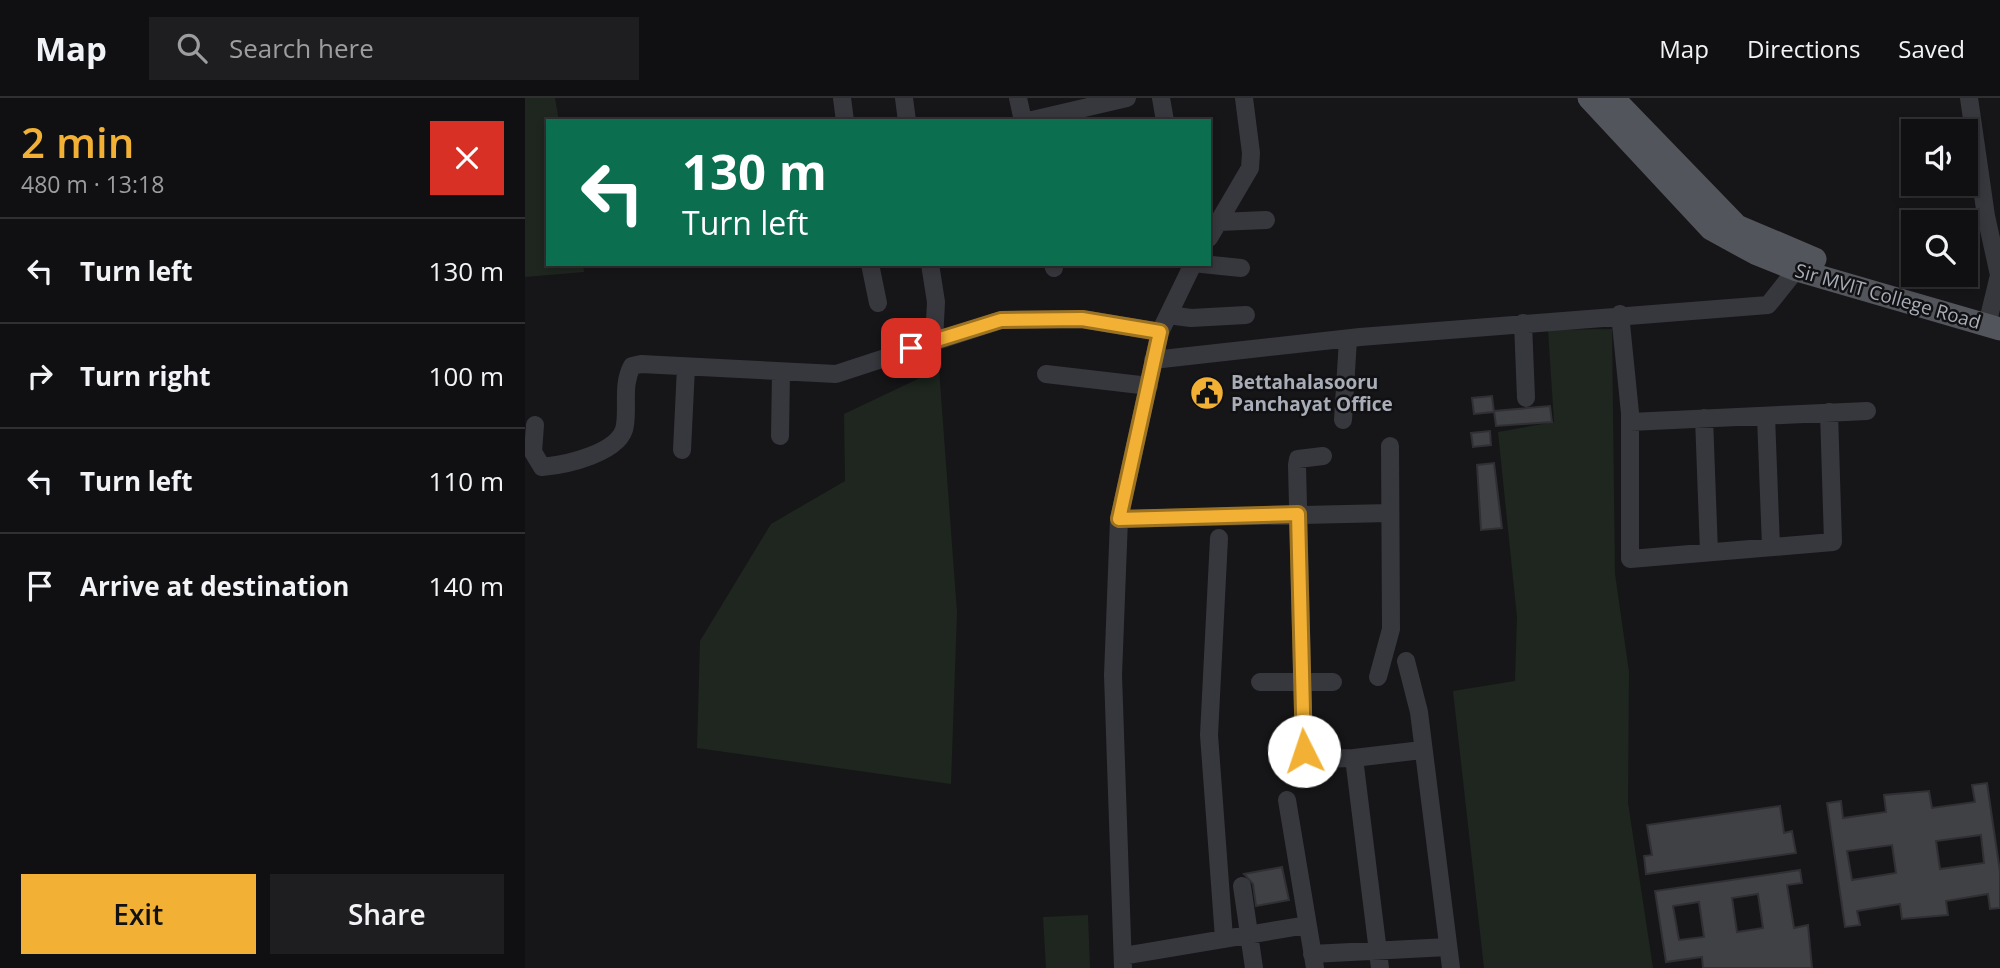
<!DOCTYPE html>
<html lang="en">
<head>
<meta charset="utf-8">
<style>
	:root { --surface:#101012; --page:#1e1e20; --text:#f1f3f6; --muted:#9c9d9f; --line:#303032; --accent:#f2b134 }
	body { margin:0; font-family:"Open Sans",sans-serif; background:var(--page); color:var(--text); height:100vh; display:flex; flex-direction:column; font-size:26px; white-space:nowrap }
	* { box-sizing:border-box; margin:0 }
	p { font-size:23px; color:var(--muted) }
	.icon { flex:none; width:38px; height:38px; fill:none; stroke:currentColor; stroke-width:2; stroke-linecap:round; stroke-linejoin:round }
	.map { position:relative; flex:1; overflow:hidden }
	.side { display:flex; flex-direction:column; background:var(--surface); width:525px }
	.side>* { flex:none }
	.guide { position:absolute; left:21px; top:21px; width:665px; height:147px; border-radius:0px; box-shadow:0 4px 10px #0003,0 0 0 2px var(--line); background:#0b6e4f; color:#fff; overflow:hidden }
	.fabs { position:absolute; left:1376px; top:21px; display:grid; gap:14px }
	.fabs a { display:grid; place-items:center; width:77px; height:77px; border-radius:0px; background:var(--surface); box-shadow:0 4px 10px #0003,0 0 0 2px var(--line); font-size:35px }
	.pin { position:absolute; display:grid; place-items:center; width:60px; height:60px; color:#fff; margin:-30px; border-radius:14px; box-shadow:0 4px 10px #0006 }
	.me { position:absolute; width:77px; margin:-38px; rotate:356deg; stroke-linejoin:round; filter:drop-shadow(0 0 5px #0008) }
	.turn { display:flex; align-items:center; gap:24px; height:147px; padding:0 21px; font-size:32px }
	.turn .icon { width:91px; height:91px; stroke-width:2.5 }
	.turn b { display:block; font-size:49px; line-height:60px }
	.round { display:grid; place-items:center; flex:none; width:74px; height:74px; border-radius:0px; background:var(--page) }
	.overview { display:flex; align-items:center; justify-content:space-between; height:119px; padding:0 21px }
	h1 { font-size:42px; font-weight:600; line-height:52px; color:var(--accent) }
	.button { display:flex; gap:14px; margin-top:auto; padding:14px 21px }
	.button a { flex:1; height:80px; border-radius:0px; background:var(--accent); color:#111; font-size:28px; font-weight:600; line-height:80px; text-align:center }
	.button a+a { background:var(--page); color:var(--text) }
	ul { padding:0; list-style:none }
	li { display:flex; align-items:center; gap:21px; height:105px; padding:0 21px; border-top:2px solid var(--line) }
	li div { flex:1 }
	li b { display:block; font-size:26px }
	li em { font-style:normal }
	header { display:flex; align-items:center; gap:42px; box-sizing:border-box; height:98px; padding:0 35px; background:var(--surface); border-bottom:2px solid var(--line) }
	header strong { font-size:33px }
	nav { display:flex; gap:38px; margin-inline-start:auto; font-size:24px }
	.search { width:490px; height:63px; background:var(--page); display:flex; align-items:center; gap:18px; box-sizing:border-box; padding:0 24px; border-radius:0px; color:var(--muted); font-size:26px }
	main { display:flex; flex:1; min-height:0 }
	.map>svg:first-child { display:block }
	.green { fill:#1e261f }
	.building { fill:#404145; stroke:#303034; stroke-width:2; fill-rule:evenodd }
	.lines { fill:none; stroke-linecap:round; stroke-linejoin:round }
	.minor { stroke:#37383d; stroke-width:18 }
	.major { stroke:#53555c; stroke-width:23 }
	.route-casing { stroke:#9d7322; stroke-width:18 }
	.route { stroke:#f2b134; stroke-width:12 }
	.labels { text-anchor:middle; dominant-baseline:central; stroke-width:5; stroke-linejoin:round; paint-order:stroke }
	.street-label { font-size:19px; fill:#a8adb8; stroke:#111113 }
	.poi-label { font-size:19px; font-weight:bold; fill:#a8adb8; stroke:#111113; text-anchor:start }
</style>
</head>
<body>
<header>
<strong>Map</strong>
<div class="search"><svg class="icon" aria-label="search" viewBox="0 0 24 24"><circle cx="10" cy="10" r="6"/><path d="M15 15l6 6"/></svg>Search here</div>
<nav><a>Map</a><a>Directions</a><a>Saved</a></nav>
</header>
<main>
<section class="side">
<div class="overview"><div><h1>2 min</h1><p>480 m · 13:18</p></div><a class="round" style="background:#d93025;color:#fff"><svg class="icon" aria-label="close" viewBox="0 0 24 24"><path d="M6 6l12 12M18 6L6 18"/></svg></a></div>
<ul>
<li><svg class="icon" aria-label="left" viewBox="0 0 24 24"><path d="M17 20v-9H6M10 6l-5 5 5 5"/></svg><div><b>Turn left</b></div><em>130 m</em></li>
<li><svg class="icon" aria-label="right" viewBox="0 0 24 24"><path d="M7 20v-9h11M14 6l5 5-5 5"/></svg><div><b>Turn right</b></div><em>100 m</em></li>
<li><svg class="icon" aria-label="left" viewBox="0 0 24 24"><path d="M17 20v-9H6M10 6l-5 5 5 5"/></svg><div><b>Turn left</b></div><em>110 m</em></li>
<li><svg class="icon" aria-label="arrive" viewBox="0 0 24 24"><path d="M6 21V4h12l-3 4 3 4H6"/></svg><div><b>Arrive at destination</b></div><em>140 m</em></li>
</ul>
<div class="button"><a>Exit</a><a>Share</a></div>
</section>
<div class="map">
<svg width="1475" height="870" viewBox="0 0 1475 870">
	<rect width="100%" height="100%" fill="#161618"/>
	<path class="green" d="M0,0H30L34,23H23V166H58L59,174L0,179Z
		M1087,231L1090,476L1104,574L1103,705L1128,870H959L928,593L990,583L992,519L973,334L1029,324L1023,232Z
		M414,271L432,514L426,686L172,650L175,543L246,426L320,383L319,316Z
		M563,817L565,870H521L518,819Z"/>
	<path class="building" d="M967,298L969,314L949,316L947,300Z
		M1025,308L1027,324L971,328L969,313Z
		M965,333L966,347L948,349L946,335Z
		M969,365L977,430L956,432L952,367Z
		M1462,685L1475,774V810L1465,811L1463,796L1421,803L1423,817L1377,821L1375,806L1332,813L1335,827L1320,829L1302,705L1316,703L1318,720L1361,714L1359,697L1404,693L1407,710L1450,704L1447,687ZM1456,737L1459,765L1415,771L1411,743ZM1367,747L1371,775L1327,782L1322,753Z
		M1255,708L1259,735L1267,733L1271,755L1121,776L1119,758L1127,757L1122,727Z
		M757,769L764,802L731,808L728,786L719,776Z
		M1275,772L1277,785L1262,787L1269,830L1283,827L1287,870H1178L1177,859L1141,864L1130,793ZM1233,796L1238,830L1212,834L1207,800ZM1174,804L1179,839L1154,842L1148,808Z"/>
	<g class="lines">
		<path class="minor" d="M317,0L320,23
			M379,0L382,23
			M493,0L498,23
			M636,0L640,23
			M1444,0L1461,118L1474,177L1462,227
			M503,23L602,0
			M694,124L741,122
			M684,140L725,70L726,55L719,0
			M345,166L353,205
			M405,166L411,204L409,243
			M528,166L529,170
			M677,166L716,170
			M1095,216L1105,315V461L1308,444L1304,314
			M643,217L666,220L721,217
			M998,225L1001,300
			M628,262L835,239L1243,207L1279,162
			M521,276L624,288
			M1241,318L1246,449
			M1179,320L1184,454
			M818,322L823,241
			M1105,324L1342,313
			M10,327L8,354L17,369C40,367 97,355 100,327C103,307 97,287 107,268L116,266L311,276L476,222L557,221L635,234
			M255,338L256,274
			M157,352L161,269
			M798,358L773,361L772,367L779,653L789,661L829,660
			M594,421L864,415
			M694,440L684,637L699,840
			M881,563L894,614L926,870
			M853,579L866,531L865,348
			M735,584H808
			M762,702L790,870
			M717,788L729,870
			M787,856L923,849
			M598,858L782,827
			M598,870L588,577L594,421L635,234L668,166
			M855,870L829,660L897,652"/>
		<path class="major" d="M1064,0L1186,131L1230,155L1272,172L1475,231
			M1088,0L1212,128L1290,161"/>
	</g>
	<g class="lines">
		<g class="route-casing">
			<path id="route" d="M386,250L476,222L557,221L635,234L594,421L773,416L779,653"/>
		</g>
		<use href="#route" class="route"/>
	</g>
	<defs>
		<g id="civic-disc" transform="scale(1.75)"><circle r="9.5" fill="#f2b134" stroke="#111113"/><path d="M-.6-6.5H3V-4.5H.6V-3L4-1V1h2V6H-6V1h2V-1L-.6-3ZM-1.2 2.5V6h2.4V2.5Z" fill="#111"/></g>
	</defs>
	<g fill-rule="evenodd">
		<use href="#civic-disc" x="682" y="295"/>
	</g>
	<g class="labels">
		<g class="street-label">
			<text transform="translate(1363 198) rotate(16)">Sir MVIT College Road</text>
		</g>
		<g class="poi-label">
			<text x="706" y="284">Bettahalasooru<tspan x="706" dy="22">Panchayat Office</tspan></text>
		</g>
	</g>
</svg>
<div class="fabs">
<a><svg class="icon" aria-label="sound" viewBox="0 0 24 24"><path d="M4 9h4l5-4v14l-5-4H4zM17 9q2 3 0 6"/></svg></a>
<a><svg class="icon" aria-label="search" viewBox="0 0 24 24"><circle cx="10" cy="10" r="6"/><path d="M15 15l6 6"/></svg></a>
</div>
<div class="pin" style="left:386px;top:250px;background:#d93025"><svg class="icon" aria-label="arrive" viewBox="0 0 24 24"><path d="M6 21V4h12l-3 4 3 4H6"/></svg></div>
<svg class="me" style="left:779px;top:653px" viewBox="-20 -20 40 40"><circle r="19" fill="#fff"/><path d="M0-13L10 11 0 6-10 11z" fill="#f2b134"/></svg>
<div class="guide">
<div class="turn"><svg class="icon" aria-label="left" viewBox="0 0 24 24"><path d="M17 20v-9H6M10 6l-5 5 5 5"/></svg><div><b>130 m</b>Turn left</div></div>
</div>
</div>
</main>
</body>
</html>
